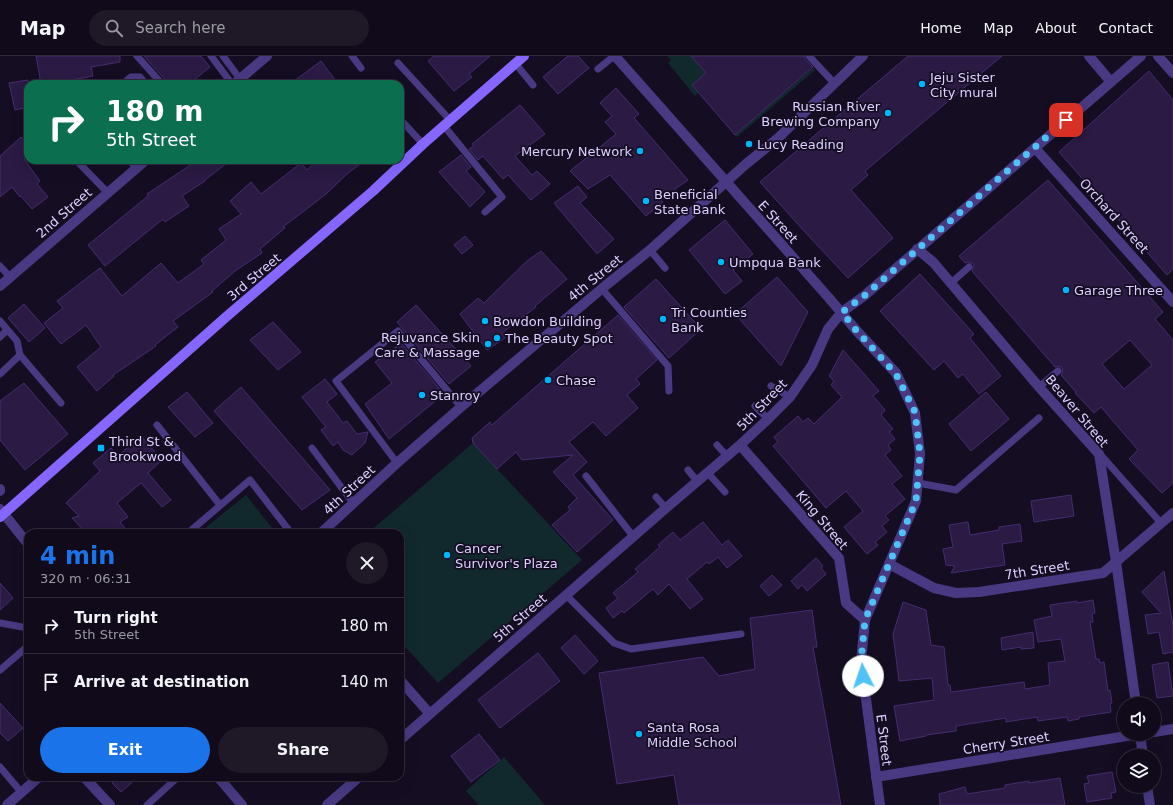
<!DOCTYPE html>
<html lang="en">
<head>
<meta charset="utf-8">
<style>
	:root { --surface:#100a1a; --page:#1e1827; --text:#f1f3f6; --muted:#9c9aa2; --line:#302b39; --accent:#1a73e8 }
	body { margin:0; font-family:"DejaVu Sans",sans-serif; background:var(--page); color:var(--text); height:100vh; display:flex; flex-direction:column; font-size:15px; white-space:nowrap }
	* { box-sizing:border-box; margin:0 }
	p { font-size:13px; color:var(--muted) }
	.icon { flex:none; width:22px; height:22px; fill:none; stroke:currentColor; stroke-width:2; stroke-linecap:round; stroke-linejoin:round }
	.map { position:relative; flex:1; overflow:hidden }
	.side { position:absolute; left:24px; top:473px; width:380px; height:252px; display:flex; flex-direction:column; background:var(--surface); border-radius:12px; box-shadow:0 4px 16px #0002,0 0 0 1px var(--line) }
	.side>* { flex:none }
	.hud { position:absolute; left:24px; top:24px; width:380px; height:84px; border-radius:12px; box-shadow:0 4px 16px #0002,0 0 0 1px var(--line); background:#0b6e4f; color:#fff; overflow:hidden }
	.fabs { position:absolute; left:1117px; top:641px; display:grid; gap:8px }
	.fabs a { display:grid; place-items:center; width:44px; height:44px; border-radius:50%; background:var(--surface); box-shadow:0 4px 16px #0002,0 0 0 1px var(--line); font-size:20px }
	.pin { position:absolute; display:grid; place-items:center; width:34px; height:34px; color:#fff; margin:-17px; border-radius:8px; box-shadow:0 2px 6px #0006 }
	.me { position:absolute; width:44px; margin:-22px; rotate:356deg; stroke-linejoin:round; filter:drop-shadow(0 0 3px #0008) }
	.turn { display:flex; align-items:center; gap:14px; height:84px; padding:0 16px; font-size:18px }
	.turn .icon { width:52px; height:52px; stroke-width:2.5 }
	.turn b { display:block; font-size:28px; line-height:34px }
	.round { display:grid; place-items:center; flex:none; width:42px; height:42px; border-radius:21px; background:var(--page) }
	.overview { display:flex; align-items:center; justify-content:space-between; height:68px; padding:0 16px }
	h1 { font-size:24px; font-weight:800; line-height:30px; color:var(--accent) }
	.cta { display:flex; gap:8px; margin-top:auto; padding:8px 16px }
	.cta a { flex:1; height:46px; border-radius:24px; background:var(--accent); color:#fff; font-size:16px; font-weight:800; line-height:46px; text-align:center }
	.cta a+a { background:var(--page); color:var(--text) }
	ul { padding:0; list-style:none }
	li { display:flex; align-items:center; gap:12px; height:56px; padding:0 16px; border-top:1px solid var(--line) }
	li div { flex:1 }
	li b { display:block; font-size:15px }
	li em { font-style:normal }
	header { display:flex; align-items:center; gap:24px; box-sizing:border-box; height:56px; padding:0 20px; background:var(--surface); border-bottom:1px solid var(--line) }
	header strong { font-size:19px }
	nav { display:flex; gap:22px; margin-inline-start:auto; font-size:14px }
	.search { width:280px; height:36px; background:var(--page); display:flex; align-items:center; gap:10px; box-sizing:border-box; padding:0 14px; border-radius:22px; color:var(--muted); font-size:15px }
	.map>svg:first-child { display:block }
	.green { fill:#11292d }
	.building { fill:#2a1a44; stroke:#452c70; fill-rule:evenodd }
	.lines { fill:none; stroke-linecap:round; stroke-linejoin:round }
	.service { stroke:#483982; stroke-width:7 }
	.minor { stroke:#483982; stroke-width:10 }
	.tertiary { stroke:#483982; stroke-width:10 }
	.secondary { stroke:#8567ff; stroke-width:10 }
	.route { stroke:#4fc3f7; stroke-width:7; stroke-dasharray:0 12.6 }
	.poi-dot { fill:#00b6fb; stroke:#150e23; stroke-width:1.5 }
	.labels { text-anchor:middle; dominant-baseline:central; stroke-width:3.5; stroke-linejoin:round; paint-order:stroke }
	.poi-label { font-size:13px; fill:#ded0ff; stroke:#150e23; text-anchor:start }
	.street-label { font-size:13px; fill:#ded0ff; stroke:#150e23 }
</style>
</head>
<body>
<header>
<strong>Map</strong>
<div class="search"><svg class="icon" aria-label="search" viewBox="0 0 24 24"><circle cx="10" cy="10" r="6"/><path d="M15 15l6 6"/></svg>Search here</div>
<nav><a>Home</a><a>Map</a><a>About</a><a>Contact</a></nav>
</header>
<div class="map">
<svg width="1173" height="749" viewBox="0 0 1173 749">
	<rect width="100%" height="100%" fill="#150e23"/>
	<path class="green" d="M667,0H691L706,17L692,29L698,37L695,40L668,7L671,4Z
		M813,12L815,14L737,81L735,79Z
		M473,387L582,504L438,627L400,585V477H368Z
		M246,439L276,477H199Z
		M504,701L545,749H479L466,735Z"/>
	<path class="building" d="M36,0H120V6L91,11L93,20L51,28H41Z
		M144,0H201L210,11L189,28H167L166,25Z
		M434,0H490L469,18L472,21L454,35L428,5Z
		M568,0H578L589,12L558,38L543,21Z
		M691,0H804L805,3L813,11L735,79L692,29L706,17Z
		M908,0H1002L865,115L868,119L851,134L893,182L848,222L804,175L760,126Z
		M321,5L338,28H290Z
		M1149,15L1173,44V213L1167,219L1059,96Z
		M28,24V51L15,54L9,27Z
		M616,32L639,58L634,62L688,124L675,133L676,135L661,144L663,146L646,160L610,119L588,133L570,115L616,78L605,66L612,60L600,47Z
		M520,49L545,78L515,100L532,119L537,115L550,128L531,144L508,119L503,123L483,100L478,104L469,93L474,90L472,88Z
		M21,81L28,89V99L24,103L40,125L37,128L48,141L32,153L21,140L20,141L12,131L0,141V100Z
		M461,99L471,111L466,115L485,136L470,151L439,116Z
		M198,104H231L205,124V125L182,140L189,150L165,166L163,163L105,210L88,189L148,140L147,138Z
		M318,104H366L348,117L326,138L283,171L285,172L260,193L262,197L235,215L212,235L213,236L173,265L178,271L155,289L156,290L113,319L114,320L97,335L77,311L101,291L86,269L61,288L44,267L63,252L57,245L100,212L122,240L161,207L178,227L204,208L201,204L226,184L219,173L241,158L230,145L251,126L261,138L301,107L307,114Z
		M1048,124L1163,256L1155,263L1173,284V427L1162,437L1129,403L1138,394L1101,351L1094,357L1075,337L1076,336L1061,319L1063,316L1062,312L1059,310L1055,311L972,215L974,210L972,207L968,206L965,207L959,200ZM1130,284L1152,309L1124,333L1102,308Z
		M578,130L587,141L580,147L614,183L597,198L554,147Z
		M725,164L753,198L733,214L742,225L725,238L689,194Z
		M465,180L473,189L462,198L454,189Z
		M541,195L567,223L535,250L536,251L502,277L505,282L487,294L460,258L478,242L484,247L527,205Z
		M920,218L974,278L970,282L1001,320L979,338L963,318L958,322L944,305L934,314L880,255Z
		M777,221L808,256L781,310L735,258Z
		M656,223L701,273L669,302L624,251Z
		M24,248L45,272L29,286L8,262Z
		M416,249L471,310L449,328L397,266Z
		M618,259L657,304L636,323L640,328L627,339L638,352L606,380L593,366L569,386L587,406L573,419L613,464L577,496L552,469L570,454L568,451L577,442L553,416L573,399L522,404L516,396L497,413L473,387L472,382L490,366L492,369Z
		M273,266L301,296L278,314L250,284Z
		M401,287L444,338L389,383L365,348L392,327L375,306Z
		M843,294L879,335L873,340L885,354L881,359L893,373L889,376L895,383L888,389L891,394L885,399L902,420L892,428L905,443L885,460L889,464L882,470L887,476L875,486L878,489L867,498L844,471L863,455L846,435L826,452L773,390L778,386L774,381L798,360L803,366L808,362L814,368L842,341L831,329L834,325L829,320Z
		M325,323L337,338L327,346L343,367L347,365L357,378L368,376L365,387L352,399L343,394L338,386L333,390L321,374L326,371L302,341Z
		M24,327L68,378L25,414L0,384V345Z
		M241,331L330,434L302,454L214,355Z
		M187,336L213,367L195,381L168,351Z
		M986,336L1009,363L971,395L949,368Z
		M141,380L162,404L148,417L171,444L162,451L141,427L117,447L128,461L120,466L129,477H86L72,462L79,460L66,447L100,415L93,407L111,392L118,400Z
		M1071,439L1074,460L1034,466L1031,445Z
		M703,466L722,489L728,484L742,500L727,512L718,501L709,508L707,506L687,523L703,543L690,553L669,528L658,539L653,533L624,557L622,555L613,562L606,552L618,542L613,537L638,516L635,513L660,491L658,489L673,476L680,484Z
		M968,466L970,479L999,474V471L1020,468L1022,485L1002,488L1005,509L951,517L955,510L946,509L943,493L953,491L949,469Z
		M816,502L823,510L821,512L826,518L807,535L802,529L798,533L791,525Z
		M1164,515L1173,570V596L1163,598L1159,576L1148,578L1145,559L1161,557L1142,536Z
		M772,519L782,529L769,540L760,530Z
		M0,527L13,542L0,554Z
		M1093,544L1095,557L1092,558L1093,566H1090L1096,603H1099L1100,607L1104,606L1108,635L1110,634L1112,647L1110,648L1111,656L1079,661V663L1068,665L1067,661L1038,665L1037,661L1006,666V662L956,670V675L926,679V680L900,685L894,650L934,644L932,622L899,625L893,578L903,546L926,554L931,589L944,591L948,629H950L951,636L1024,626L1025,633L1050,629L1048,607L1065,605L1061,583L1038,586L1034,564L1052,560L1050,549L1077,545V547Z
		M812,554L817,591H813L841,749H679L674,719L617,728L599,617L703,601L719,620L755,613L750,562Z
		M1033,576L1034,592L1021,593V591L1002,594L1001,582Z
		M575,579L598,605L584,618L561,592Z
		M538,597L560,625L500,672L478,644Z
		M1168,606L1173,640L1157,642L1152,609Z
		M0,647L23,672L8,685L0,677Z
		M479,678L500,704L471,726L451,700Z
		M1112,716L1116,736L1111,737L1112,742L1087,746L1084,728L1089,727L1087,720Z
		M119,721H138L121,736L112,727Z
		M1060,722L1065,749H940L939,738L965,731L967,738L1005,732V729L1029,725V727Z"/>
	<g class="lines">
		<path class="service" d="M137,0L162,28
			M211,0L232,28
			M223,0L240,23
			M352,0L361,12
			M809,0L834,27
			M398,7L450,64
			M515,7L533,29
			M598,13L614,0
			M123,28L131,21H140L146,28
			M400,63L423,88
			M444,70L502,141L485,156
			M76,104L108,137
			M129,104L137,112
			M650,194L665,212
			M0,210L10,221
			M951,227L969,211
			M602,233L668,310L669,335
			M0,265L17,285L20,299L61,347
			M0,281L7,274
			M0,318L20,299
			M771,330L790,341
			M1039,331L1058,315
			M755,350L768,363
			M157,369L220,449
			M717,389L727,400
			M312,392L353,447
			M1100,398L1161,467
			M397,407L336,325L398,275L461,351
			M688,414L697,425
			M707,416L725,436
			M586,420L633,480
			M918,427L956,434L1039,362
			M656,441L666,452
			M188,477L250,424L291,477
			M566,539L614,587L631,593L741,578
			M0,567L28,572
			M0,614L28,590
			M0,711L22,737
			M147,749L178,721"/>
		<path class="minor" d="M1089,0L1111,26
			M234,28L267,0
			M1035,92L1173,246
			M917,193L933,206L1039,331L1099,398L1116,506L1136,648
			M0,230L146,104
			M740,389L839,502L846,547L865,564
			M889,508L934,532L956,537L979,536L1103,517L1173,457
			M400,624L430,658
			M1154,676L1173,673
			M1140,678L1143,700
			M400,684L666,452L740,389L768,363L790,341L812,309L828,273L842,256L864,240L1141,0
			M84,721L110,749
			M876,721L1139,678
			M1147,730L1150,749
			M327,749L359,721"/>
		<path class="tertiary" d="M615,0L829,242L856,274L896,317L915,357L920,398L916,445L865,564L861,605L880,749
			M1158,0L1173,17
			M0,433V435
			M0,453L28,488
			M321,477L397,407L461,351L605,230L650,194L746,108L777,83L863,0
			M218,721L242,749
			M7,749L39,721"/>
		<path class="secondary" d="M0,461L226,261L373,135L423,88L524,0"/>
	</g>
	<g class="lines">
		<path class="route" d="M863,620L861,605L865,564L916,445L920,398L915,356L896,318L856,274L842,256L864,240L1066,64"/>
	</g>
	<g class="poi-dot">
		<circle cx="922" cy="28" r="4"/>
		<circle cx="888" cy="57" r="4"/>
		<circle cx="749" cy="88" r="4"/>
		<circle cx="640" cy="95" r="4"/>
		<circle cx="646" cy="145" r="4"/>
		<circle cx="721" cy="206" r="4"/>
		<circle cx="1066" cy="234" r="4"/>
		<circle cx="663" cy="263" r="4"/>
		<circle cx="485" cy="265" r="4"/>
		<circle cx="497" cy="282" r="4"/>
		<circle cx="488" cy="288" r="4"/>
		<circle cx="548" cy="324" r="4"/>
		<circle cx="422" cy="339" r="4"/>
		<rect x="97" y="388" width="8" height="8" rx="2"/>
		<circle cx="447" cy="499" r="4"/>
		<circle cx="639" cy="678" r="4"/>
	</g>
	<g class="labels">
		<g class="poi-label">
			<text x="930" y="21">Jeju Sister<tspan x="930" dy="15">City mural</tspan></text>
			<text x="880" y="50" text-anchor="end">Russian River<tspan x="880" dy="15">Brewing Company</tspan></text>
			<text x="757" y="88">Lucy Reading</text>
			<text x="632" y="95" text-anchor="end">Mercury Network</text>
			<text x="654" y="138">Beneficial<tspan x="654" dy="15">State Bank</tspan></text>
			<text x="729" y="206">Umpqua Bank</text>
			<text x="1074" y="234">Garage Three</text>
			<text x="671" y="256">Tri Counties<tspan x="671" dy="15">Bank</tspan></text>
			<text x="493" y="265">Bowdon Building</text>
			<text x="480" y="281" text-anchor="end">Rejuvance Skin<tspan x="480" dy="15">Care &amp; Massage</tspan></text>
			<text x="505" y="282">The Beauty Spot</text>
			<text x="556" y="324">Chase</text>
			<text x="430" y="339">Stanroy</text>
			<text x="109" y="385">Third St &amp;<tspan x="109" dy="15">Brookwood</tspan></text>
			<text x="455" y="492">Cancer<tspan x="455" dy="15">Survivor's Plaza</tspan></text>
			<text x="647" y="671">Santa Rosa<tspan x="647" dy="15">Middle School</tspan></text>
		</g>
		<g class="street-label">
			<text transform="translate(64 157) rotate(-41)">2nd Street</text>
			<text transform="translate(1114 160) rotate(48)">Orchard Street</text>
			<text transform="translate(778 166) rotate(48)">E Street</text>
			<text transform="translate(254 221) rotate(-40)">3rd Street</text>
			<text transform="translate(595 222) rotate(-39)">4th Street</text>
			<text transform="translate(762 349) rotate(-46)">5th Street</text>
			<text transform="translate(1077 355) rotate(50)">Beaver Street</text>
			<text transform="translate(349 434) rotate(-43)">4th Street</text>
			<text transform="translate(822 464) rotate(50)">King Street</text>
			<text transform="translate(1037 514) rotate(-9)">7th Street</text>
			<text transform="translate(520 562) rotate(-41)">5th Street</text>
			<text transform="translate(884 684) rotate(83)">E Street</text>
			<text transform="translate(1006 687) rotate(-9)">Cherry Street</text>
		</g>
	</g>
</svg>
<div class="fabs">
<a><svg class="icon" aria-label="sound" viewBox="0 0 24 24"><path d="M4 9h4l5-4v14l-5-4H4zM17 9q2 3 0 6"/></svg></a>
<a><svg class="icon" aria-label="layers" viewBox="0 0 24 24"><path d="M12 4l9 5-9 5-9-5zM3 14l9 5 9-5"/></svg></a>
</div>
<div class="pin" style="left:1066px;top:64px;background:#d93025"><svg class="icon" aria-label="arrive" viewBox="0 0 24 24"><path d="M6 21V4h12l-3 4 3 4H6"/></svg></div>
<svg class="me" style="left:863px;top:620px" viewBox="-20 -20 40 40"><circle r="19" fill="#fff"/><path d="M0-13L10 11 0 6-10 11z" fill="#4fc3f7"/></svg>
<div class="hud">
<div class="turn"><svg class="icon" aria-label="right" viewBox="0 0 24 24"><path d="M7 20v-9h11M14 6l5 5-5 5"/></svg><div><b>180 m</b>5th Street</div></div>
</div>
<section class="side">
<div class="overview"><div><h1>4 min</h1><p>320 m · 06:31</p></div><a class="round"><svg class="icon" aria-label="close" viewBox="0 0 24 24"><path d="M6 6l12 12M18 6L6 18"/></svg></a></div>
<ul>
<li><svg class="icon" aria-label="right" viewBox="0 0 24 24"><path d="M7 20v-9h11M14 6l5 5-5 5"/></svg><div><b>Turn right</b><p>5th Street</p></div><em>180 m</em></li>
<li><svg class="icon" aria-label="arrive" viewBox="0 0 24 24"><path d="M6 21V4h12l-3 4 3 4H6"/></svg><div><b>Arrive at destination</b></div><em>140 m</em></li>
</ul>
<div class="cta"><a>Exit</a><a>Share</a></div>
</section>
</div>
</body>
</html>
